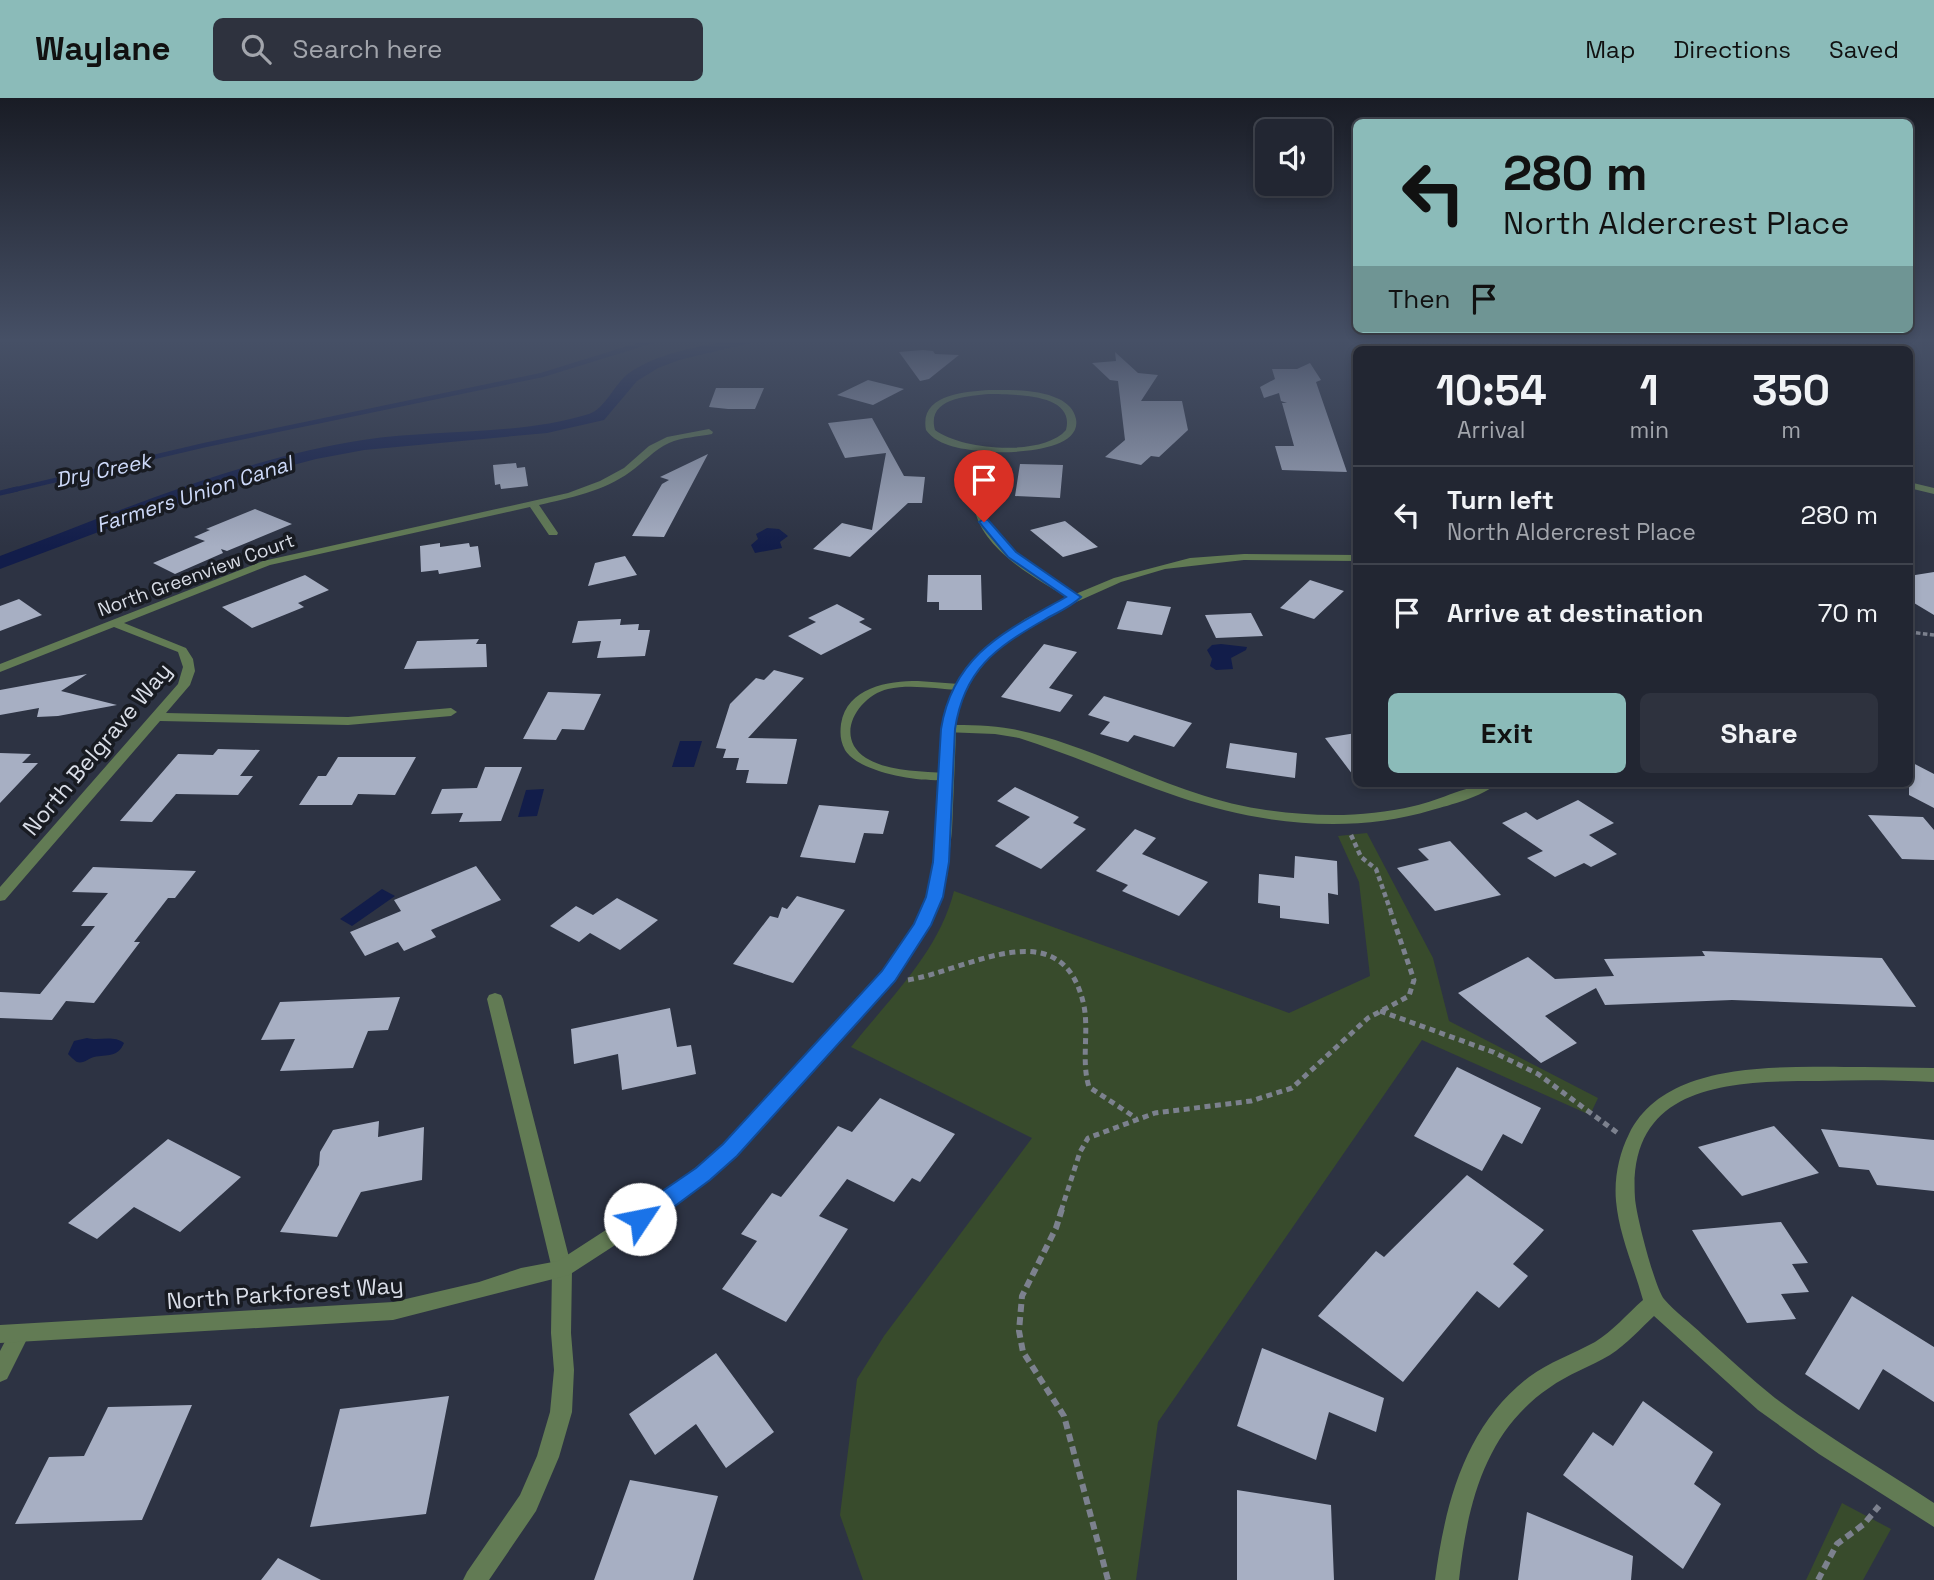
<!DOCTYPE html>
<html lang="en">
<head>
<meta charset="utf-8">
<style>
	:root { --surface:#222632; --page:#2e323e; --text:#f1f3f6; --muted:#a2a5ac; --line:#3f434d; --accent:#8bbbb9 }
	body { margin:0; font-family:"Space Grotesk",sans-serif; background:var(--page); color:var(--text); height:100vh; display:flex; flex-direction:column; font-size:26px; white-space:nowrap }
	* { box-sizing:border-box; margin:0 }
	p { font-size:23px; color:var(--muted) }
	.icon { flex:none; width:38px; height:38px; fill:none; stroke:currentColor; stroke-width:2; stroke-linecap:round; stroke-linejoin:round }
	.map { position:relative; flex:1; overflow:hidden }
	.side { position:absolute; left:1353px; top:248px; width:560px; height:441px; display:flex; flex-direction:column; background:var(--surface); border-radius:10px; box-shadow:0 4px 10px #0003,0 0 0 2px var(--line) }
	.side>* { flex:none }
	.guide { position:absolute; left:1353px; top:21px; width:560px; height:214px; border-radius:10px; box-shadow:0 4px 10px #0003,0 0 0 2px var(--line); background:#8bbbb9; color:#111; overflow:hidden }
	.controls { position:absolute; left:1255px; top:21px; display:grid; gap:14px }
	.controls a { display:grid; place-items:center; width:77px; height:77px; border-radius:10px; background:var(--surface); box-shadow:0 4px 10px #0003,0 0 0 2px var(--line); font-size:35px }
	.pin { position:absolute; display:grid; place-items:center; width:60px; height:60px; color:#fff; margin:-72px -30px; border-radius:50% 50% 50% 0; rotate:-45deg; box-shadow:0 0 7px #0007 }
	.pin .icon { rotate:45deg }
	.me { position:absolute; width:77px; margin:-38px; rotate:56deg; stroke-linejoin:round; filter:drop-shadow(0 0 5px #0008) }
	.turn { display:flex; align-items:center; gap:24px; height:147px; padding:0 35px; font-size:32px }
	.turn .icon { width:91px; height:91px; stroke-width:2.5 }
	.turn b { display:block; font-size:49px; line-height:60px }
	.then { display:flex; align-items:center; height:66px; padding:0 35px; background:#0003; gap:14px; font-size:26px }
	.eta { display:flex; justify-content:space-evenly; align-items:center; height:119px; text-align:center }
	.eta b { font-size:42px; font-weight:600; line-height:49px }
	.action { display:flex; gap:14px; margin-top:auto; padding:14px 35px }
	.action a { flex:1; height:80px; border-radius:10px; background:var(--accent); color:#111; font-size:28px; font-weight:600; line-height:80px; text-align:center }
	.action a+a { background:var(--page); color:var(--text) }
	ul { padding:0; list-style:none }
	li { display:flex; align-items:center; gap:21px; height:98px; padding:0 35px; border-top:2px solid var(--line) }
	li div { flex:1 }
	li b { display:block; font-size:26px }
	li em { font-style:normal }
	header { display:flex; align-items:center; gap:42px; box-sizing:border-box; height:98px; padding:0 35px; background:var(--accent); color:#111 }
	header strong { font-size:33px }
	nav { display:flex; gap:38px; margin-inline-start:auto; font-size:24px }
	.search { width:490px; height:63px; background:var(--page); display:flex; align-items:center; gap:18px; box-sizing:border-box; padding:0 24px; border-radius:10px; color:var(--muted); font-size:26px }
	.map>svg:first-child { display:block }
	.green { fill:#384b2c }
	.water { fill:#121d4a }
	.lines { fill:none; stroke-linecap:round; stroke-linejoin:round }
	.stream-far1 { stroke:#121d4a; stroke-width:4.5 }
	.stream { stroke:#121d4a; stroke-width:5 }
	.canal { fill:#121d4a; fill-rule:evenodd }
	.building { fill:#a7afc3 }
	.path-far3 { stroke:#7c818e; stroke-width:3.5; stroke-dasharray:4.5 2.5; stroke-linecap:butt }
	.path-far2 { stroke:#7c818e; stroke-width:4.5; stroke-dasharray:5 3.5; stroke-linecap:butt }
	.path-far1 { stroke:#7c818e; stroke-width:5; stroke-dasharray:6 4.5; stroke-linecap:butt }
	.path { stroke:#7c818e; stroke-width:6; stroke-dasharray:8 5; stroke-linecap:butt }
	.service { fill:#627b54; fill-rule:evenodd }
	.minor { fill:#627b54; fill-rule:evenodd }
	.tertiary { fill:#627b54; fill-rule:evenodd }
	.route { fill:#1a73e8; stroke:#114b97; stroke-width:2 }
	.labels { text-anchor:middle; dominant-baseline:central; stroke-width:7; stroke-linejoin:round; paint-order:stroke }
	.far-street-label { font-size:19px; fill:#d9dde7; stroke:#181b22 }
	.far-water-label { font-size:21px; font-style:italic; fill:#cdd9f9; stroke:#181b22 }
	.street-label { font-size:23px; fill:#d9dde7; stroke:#181b22 }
</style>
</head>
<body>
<header>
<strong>Waylane</strong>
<div class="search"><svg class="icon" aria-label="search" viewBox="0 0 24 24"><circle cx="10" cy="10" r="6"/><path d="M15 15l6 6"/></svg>Search here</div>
<nav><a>Map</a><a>Directions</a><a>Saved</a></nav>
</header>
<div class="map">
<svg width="1934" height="1482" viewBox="0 0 1934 1482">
	<rect width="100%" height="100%" fill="#2d3343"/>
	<path class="green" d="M1367,735L1433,860L1449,923L1598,1000L1590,1017L1422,942L1158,1324L1136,1482H863L840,1417L857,1281L884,1238L1032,1040L851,949C889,901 939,854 954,793L1289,915L1370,878L1359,784L1338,738Z
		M1842,1405L1891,1431L1863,1482H1806Z"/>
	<path class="water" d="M767,430L779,431L788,438L780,444L782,450L755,455L751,447L758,441L756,436Z
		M1221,546L1247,549L1246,552L1231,560L1233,571L1216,572L1210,568L1212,561L1207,552L1212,547Z
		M680,643H702L694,669H672Z
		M544,691L537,718L518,719L526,692Z
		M382,791L395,798L352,828L340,821Z
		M87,940C99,943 114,937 124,945C118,960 107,956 94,959C89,960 84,966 77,964C75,963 70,958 68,956L74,943Z"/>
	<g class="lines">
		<path class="stream-far1" d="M9,393L205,347L542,277L655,242"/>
		<path class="stream" d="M0,395L17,391"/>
		<path class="canal" d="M729,242H752L750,245L679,262L658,270L637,283L604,322L547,335L364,352L316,361L278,371L141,418L0,471V458C117,414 239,361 363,342C436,331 518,338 589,316C605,311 615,285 629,275C658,255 695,250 729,242Z"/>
	</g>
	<path class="building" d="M923,252L933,253L935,256L959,257L929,281L920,283L899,254Z
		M1115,254L1138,275L1158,277L1141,303H1182L1188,332L1159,359L1151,358L1141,367L1105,359L1125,342L1118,283L1110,282L1092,265L1116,263Z
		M1310,265L1321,282L1316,284L1347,374L1282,372L1275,348H1294L1282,305H1287L1281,303L1279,295L1264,300L1260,289L1275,281L1272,271H1297Z
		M868,282L904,291L873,307L837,297Z
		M716,290H764L755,311H728L709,309Z
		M872,320L904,378L925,379L922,405H908L850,459L813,451L842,425L872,432L886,355L845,360L828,325Z
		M708,356L664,439L632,438L662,386L669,382L660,379Z
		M516,365L517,370L525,369L528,388L501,391L500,386L495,387L493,367Z
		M1020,366L1063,367L1060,400L1015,398Z
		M255,411L292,426L227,453L221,451L223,455L175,476L153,465L205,443L194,439L210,432L206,431Z
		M1065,423L1098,449L1063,459L1030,432Z
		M440,445V449L469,445L470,449L478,448L481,469L439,476L438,472L421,474L420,448Z
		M625,458L637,477L588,488L595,465Z
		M1934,474V517L1909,502V478Z
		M305,477L329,492L298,505L304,509L252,530L222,509Z
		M928,477H981L982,512H939V504H927Z
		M1310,482L1344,493L1314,521L1280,510Z
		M19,501L42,517L0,533V508Z
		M1127,503L1171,509L1162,537L1117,531Z
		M837,506L865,521L859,524L872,531L821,557L788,538L816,524L808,520Z
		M1251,515L1263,538L1216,540L1205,517Z
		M621,521L620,527L639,526L638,532H650L645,558L597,560L601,543L572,545L578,523Z
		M479,541L476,546H486L487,569L404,571L417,543Z
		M1044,546L1077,554L1049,590L1073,597L1060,614L1001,599Z
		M774,572L804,580L748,640L797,641L787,686L746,685L749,672H736L739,660H723L726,651L716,650L730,606L756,580L764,582Z
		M87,576L61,593L117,607L58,618L37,619L39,610L0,617V592Z
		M548,594L601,596L584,632L562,631L556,642L523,641Z
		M1104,598L1192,625L1174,649L1134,637L1128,644L1100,636L1110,624L1088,617Z
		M1356,635V681L1325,640Z
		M1230,645L1297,655L1295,680L1226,670Z
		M218,651L260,652L240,678H253L238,697L176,696L152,724L120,723L178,656L213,657Z
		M0,655L31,656L22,665H38L0,705Z
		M338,659H416L395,697L358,696L352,707H299L318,678H326Z
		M1909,663L1934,676V710L1909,697Z
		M485,669H522L501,723L459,724L463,715L431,716L442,691L477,690Z
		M1015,689L1079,719L1073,725L1086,731L1041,771L995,748L1030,719L997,703Z
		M1578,702L1614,725L1589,737L1617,756L1591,769L1584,765L1555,779L1527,760L1543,753L1502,725L1526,714L1537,722Z
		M819,707L889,713L883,736L864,735L855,765L800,759Z
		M1868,717L1923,719L1934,732V762L1902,761Z
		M1135,731L1156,740L1142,756L1208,784L1179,818L1122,793L1128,787L1096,773Z
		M1450,743L1501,797L1435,813L1397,770L1429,762L1418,751Z
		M1295,758L1337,763L1338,797L1328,795L1329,826L1280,820V808L1258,805L1259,776L1294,780Z
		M476,768L501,802L431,832L436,839L404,853L398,844L365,858L350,834L401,813L394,802Z
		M93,769L196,773L175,800H168L134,844H140L94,905L66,903L52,922L0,920V894L40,896L95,828H81L108,795L72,794Z
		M797,798L845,812L793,885L733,866L770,818L778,820L782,809L787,811Z
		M617,800L658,822L620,852L590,835L579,844L550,828L576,808L593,817Z
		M1702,853L1882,860L1916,909L1732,902L1605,907L1596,890L1545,918L1577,945L1541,965L1458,895L1528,859L1555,881L1614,878L1604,861L1705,858Z
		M400,899L388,932L368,933L353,970L280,973L295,941L261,942L280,904Z
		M670,910L677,949L691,947L696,976L622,992L618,956L574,966L571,931Z
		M1457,969L1541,1010L1522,1046L1503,1036L1482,1073L1414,1038Z
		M880,1000L955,1036L920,1084L912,1080L894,1104L847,1081L819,1118L848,1131L786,1224L722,1191L757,1143L741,1136L772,1095L781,1099L838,1028L852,1034Z
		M379,1023L378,1039L424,1029L422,1082L361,1094L337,1139L280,1134L319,1067L320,1054L333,1032Z
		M1774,1028L1819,1075L1742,1098L1698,1049Z
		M1821,1031L1934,1042V1093L1877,1087L1869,1072L1839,1069Z
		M168,1041L241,1079L180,1134L134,1109L97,1141L68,1125Z
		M1467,1077L1544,1132L1513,1166L1528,1178L1499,1210L1477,1193L1403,1284L1318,1218L1376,1153L1384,1159Z
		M1781,1124L1808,1165L1792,1166L1809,1194L1781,1196L1796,1221L1747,1225L1692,1132Z
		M1852,1198L1934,1249V1304L1883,1271L1859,1312L1805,1276Z
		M1262,1250L1384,1300L1376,1334L1329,1314L1316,1362L1237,1328Z
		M716,1255L774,1334L726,1370L696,1326L655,1357L629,1316Z
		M449,1298L426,1416L310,1429L340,1311Z
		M1643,1303L1713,1354L1694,1386L1721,1406L1683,1471L1563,1377L1593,1334L1613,1348Z
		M192,1307L142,1422L15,1426L49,1359L84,1358L108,1309Z
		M630,1382L718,1398L693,1482H594Z
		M1237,1392L1331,1407L1334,1482H1237Z
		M1527,1414L1633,1458L1631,1482H1518Z
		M278,1460L321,1482H261Z"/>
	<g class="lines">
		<path class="path-far3" d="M1909,534L1934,537"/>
		<path class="path-far2" d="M1351,737L1361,759L1376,771L1392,817"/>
		<path class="path-far1" d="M908,882C969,872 1063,810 1084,908C1089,934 1081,964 1089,989L1136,1020
			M1380,913L1493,954L1538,976L1619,1036
			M1061,1113L1080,1054L1088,1040L1155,1015L1251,1003L1292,990L1368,920L1409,898L1414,882L1391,815"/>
		<path class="path" d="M1062,1111L1056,1130L1022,1198L1019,1233L1023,1254L1064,1318L1108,1482
			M1818,1482L1837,1446L1864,1426L1879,1408"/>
		<path class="service" d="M918,583L959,586L964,589L959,592C936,591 911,586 888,591C858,598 833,639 866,660C889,674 920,673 946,675L950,677L952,679L950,681C925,686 859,675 845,652C840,643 840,635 841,626C847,589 888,583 918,583Z"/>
		<path class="minor" d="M989,292C1012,292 1038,291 1059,301C1067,305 1074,311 1076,321C1082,353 1014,355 994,354C990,366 984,378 983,390C977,444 1041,474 1079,498V502H1071C1033,478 966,445 974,390C975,377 981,365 985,353C966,352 938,349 926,332C919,296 965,294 989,292ZM989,296C1012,297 1076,294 1066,332C1043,359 961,352 935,332C926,300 968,298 989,296Z
			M709,331L713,334L712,336C698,339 682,339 669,345C654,352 644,364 630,374C604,393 570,400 539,407L558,435L557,437H549L530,409L270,467L124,525L186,550L193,561L195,573L190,587L166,615L348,619L451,610L457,614L451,618L348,627L160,623L5,802L0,803V789L178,586L183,569L178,554L114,529L0,574V566L263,463L568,395L600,383L624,370L649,348L667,339Z
			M948,627C969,627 991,627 1012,631C1096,647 1173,698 1260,711C1311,719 1364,720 1414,708C1442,702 1467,686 1496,686C1482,699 1450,707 1432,712C1349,737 1260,726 1179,699C1125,681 1073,657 1019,640L995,636L944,634L942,631L944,628Z
			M495,895L501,897L503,901L572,1171L571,1235L574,1272L572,1314L559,1359L536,1413L489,1482H463L467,1474L520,1397L537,1358L550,1314L554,1272L551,1235L552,1171L487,901L489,897Z
			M1864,969L1934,970V984C1895,982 1856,982 1818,983C1732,983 1627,985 1635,1100C1636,1117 1655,1190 1664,1201C1675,1214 1691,1225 1703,1237C1727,1258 1750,1280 1775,1300C1826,1338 1881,1370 1934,1405V1429L1819,1356L1758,1312L1654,1218C1640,1231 1627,1246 1610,1257C1590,1269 1568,1276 1549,1290C1484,1334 1467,1409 1459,1482H1435C1445,1406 1465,1328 1529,1279C1549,1264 1573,1256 1595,1244C1613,1233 1627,1216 1643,1202C1634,1169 1619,1137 1616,1103C1614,1080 1619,1056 1629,1036C1667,958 1791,970 1864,969Z
			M20,1226L27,1228L30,1235L7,1281L0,1284V1253L13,1228Z"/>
		<path class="tertiary" d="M1909,384L1934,390V396L1909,390Z
			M1244,456L1356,457V463L1244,462L1165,471L1121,484L1074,505L1018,535L992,556L973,580L957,611L952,732L947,779L935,815L909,862L736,1057L680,1105L569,1177L393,1222L0,1245V1227L393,1204L479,1184L521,1170L558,1163L666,1093L724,1047L899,854L920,815L932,779L938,732L945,611L961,579L984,551L1025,521L1066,500L1114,480L1190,460Z"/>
	</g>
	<linearGradient id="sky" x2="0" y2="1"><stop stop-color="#191c25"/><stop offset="0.54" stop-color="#465066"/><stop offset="1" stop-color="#465066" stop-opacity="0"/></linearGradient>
	<rect width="1934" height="449" fill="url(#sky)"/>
	<path class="route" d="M984,421L988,422L1016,454L1081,499C1071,509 1056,515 1044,522C995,550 964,572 955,631L949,764L943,799L931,827L895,883L737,1058L710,1082L648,1128L640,1130L632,1128L629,1121L632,1114L696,1070L723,1046L882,873L914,826L926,799L933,764L941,631C953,556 1006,533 1066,499L1008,459L979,424Z"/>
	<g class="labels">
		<g class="far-street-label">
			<text transform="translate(196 477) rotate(-20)">North Greenview Court</text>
		</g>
		<g class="far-water-label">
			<text transform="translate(103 372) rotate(-12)">Dry Creek</text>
			<text transform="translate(194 396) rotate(-18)">Farmers Union Canal</text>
		</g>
		<g class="street-label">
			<text transform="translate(97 651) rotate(-50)">North Belgrave Way</text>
			<text transform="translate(285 1195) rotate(-4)">North Parkforest Way</text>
		</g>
	</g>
</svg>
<div class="controls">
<a><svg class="icon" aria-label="sound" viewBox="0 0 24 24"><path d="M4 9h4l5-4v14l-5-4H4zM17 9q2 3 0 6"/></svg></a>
</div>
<div class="pin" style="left:984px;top:424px;background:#d93025"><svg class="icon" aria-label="arrive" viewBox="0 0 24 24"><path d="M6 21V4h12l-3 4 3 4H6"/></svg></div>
<svg class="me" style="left:640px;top:1121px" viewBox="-20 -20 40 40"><circle r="19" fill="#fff"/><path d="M0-13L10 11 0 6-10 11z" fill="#1a73e8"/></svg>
<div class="guide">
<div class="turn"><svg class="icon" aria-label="left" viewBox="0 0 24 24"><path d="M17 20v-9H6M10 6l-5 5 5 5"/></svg><div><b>280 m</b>North Aldercrest Place</div></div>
<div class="then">Then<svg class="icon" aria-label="arrive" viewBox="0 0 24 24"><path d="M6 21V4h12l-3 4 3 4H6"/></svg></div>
</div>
<section class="side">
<div class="eta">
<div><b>10:54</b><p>Arrival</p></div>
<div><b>1</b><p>min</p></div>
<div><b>350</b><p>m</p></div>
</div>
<ul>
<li><svg class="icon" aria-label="left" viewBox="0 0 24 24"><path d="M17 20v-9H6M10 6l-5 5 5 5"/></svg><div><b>Turn left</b><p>North Aldercrest Place</p></div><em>280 m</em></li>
<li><svg class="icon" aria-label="arrive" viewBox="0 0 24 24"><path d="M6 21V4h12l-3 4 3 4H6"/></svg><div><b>Arrive at destination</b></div><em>70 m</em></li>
</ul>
<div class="action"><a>Exit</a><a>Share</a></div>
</section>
</div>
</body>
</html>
